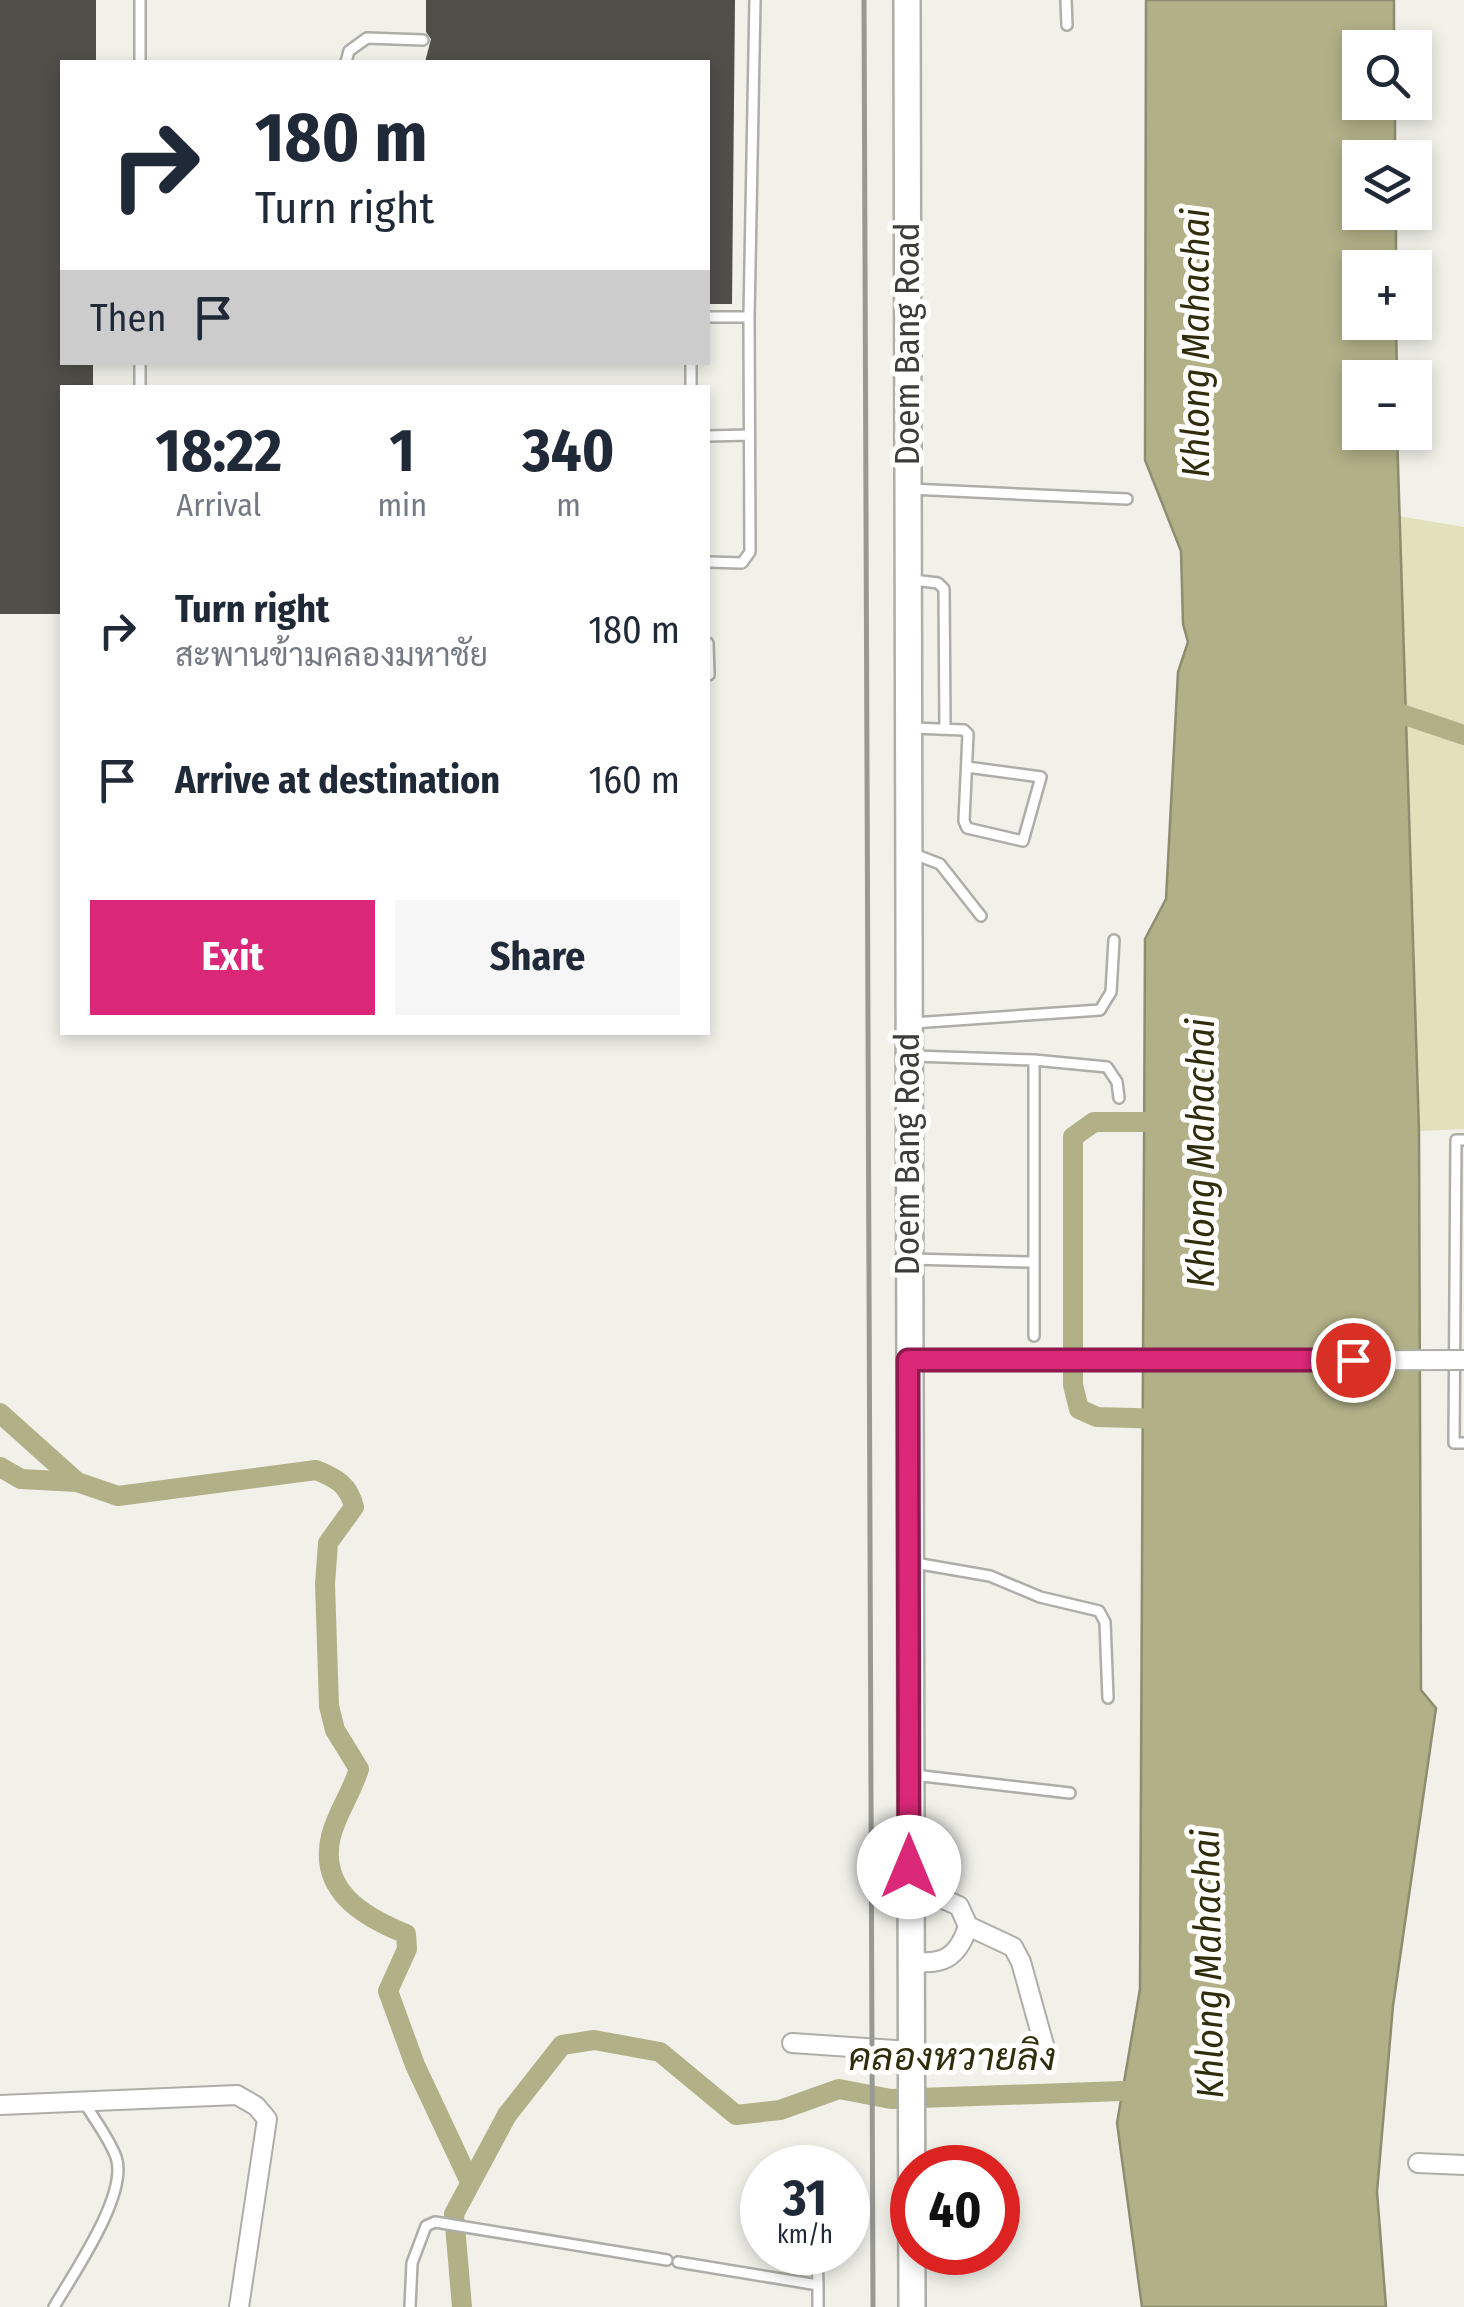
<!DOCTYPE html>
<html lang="en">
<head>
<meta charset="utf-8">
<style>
	:root { --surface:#fff; --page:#f6f6f7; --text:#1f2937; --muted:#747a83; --accent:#db2777 }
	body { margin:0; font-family:"Fira Sans Condensed",Sarabun,sans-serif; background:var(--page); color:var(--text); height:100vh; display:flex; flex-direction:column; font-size:38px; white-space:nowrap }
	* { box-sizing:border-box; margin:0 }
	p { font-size:32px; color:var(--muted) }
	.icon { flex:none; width:55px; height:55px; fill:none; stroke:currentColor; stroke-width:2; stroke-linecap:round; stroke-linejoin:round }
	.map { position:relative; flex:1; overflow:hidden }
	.panel { position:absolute; left:60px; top:385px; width:650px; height:650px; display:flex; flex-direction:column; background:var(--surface); border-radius:0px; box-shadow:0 5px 15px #0003 }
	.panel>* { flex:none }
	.banner { position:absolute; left:60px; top:60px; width:650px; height:305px; border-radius:0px; box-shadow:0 5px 15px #0003; background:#fff; color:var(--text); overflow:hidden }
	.tools { position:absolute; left:1342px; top:30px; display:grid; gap:20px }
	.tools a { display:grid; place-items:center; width:90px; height:90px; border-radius:0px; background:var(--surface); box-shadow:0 5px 15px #0003; font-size:50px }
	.speed { position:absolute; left:740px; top:2145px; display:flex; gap:20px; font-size:50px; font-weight:700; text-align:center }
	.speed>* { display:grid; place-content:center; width:130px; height:130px; border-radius:50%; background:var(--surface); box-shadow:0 5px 15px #0003; line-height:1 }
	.speed small { font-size:25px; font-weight:400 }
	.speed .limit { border:15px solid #d22; background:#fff; color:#111 }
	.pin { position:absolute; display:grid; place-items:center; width:85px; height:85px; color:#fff; margin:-42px; border:5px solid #fff; border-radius:50%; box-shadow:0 2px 10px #0007 }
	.me { position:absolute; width:110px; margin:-55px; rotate:0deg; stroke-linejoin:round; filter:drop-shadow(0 0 8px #0008) }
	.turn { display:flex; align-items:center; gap:35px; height:210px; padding:0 30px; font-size:45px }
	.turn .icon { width:130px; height:130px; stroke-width:2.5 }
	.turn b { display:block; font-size:70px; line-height:85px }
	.then { display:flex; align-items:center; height:95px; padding:0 30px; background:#0003; gap:20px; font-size:38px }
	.eta { display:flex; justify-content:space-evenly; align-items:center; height:170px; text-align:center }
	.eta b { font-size:60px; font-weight:700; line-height:70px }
	.action { display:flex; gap:20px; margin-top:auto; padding:20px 30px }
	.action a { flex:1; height:115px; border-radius:0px; background:var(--accent); color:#fff; font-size:40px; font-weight:700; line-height:115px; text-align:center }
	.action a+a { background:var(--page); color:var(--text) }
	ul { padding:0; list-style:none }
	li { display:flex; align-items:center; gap:30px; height:150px; padding:0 30px }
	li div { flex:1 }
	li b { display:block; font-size:38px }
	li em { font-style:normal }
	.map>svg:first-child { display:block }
	.green { fill:#e2e1bb }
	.water { fill:#b1b087; stroke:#8e8d70; stroke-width:2.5 }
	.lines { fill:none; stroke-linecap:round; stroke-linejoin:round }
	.canal { stroke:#b1b087; stroke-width:20 }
	.building { fill:#4f4e49 }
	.lane-casing { stroke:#aeaea8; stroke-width:14 }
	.street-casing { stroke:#aeaea8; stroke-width:22 }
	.secondary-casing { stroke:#aeaea8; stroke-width:30 }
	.lane { stroke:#fff; stroke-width:9 }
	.street { stroke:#fff; stroke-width:18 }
	.secondary { stroke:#fff; stroke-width:25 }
	.rail { stroke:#999994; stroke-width:5 }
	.street-bridge-casing { stroke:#aeaea8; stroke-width:22; stroke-linecap:butt }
	.street-bridge { stroke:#fff; stroke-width:18 }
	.route-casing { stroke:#8e194d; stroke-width:25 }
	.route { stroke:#db2777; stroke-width:18 }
	.labels { text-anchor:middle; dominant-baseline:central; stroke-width:10; stroke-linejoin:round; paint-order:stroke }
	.street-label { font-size:35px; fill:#3c3c39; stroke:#fffffe }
	.water-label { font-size:38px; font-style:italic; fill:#2f2d0b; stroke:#fffffe }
</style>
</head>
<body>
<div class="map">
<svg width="1464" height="2307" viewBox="0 0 1464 2307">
	<rect width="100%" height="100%" fill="#f1f1ea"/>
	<path class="green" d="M1398,516L1464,527V1129L1419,1131Z"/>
	<path class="water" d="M1146,0H1394V47L1360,48V102L1395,103V157L1360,158V212L1396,213V267L1360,268V322L1396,323L1397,377L1360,378V432L1397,433L1419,1131L1421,1690L1436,1708L1393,2006L1377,2192L1386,2307H1142L1117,2123L1140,1989L1145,939L1166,899L1178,672L1188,642L1183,624L1181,551L1145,460Z"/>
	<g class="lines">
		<path class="canal" d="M1381,707L1464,735
			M1169,1122H1094L1073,1137V1385L1079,1409L1097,1417L1170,1419
			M0,1413L77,1482
			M0,1467L21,1479L77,1482L118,1496L316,1470C336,1478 349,1485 354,1507L328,1543L325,1584L329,1706L335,1730L359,1769C352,1792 337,1813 331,1836C318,1891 364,1917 406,1934L407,1949L388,1991L415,2065L469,2180
			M462,2307L454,2214L507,2115L562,2045L594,2040L660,2052L736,2115L780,2110L839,2089L891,2099L1150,2090"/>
	</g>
	<path class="building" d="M0,0H96V62H62V362H93V388H62V614H0Z
		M426,0H735L732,304H708V62H425L431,39L426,32Z"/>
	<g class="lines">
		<g class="lane-casing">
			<path id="lane" d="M1066,0L1067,25
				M140,62V0
				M346,62L349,51L367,38L423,40
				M708,317H749L755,0
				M691,362V388
				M140,388V362
				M708,436L749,435
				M910,489L1127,499
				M708,562L742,563L750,552L749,317
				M913,580L938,583L944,589L945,728
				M708,643L709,675
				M913,728L964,730L968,734L964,821L967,828L1023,841L1041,777L967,767
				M914,854L940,864L981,916
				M913,1023L1100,1010L1111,992L1114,940
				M914,1056L1034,1060
				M1464,1140H1456L1454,1443H1464
				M910,1259L1031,1262
				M1034,1336V1060L1107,1067L1117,1082L1119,1098
				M915,1563L990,1576L1040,1597L1099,1611L1105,1622L1108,1698
				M914,1775L1070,1793
				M816,2156V2168
				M817,2252L818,2285
				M678,2262L818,2285V2307
				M54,2307C73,2274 129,2194 116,2157C109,2138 94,2119 84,2102
				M410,2307L412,2263L426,2226L435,2222L667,2260"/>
		</g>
		<g class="street-casing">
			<path id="street" d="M908,1360L982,1361
				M909,1898H941L959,1906L968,1926C958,1958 942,1966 910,1961
				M968,1926L1013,1947L1021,1962L1044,2045
				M792,2043L910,2051
				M0,2105L237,2095L256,2106L267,2119L239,2307
				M1418,2163L1464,2165"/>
		</g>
		<g class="secondary-casing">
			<path id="secondary" d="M907,0L912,2307"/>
		</g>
		<use href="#lane" class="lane"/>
		<use href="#street" class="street"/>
		<use href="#secondary" class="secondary"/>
		<path class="rail" d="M864,0L873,2307"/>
		<g class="street-bridge-casing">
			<path id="street-bridge" d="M982,1361L1464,1360"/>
		</g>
		<use href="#street-bridge" class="street-bridge"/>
	</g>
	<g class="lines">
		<g class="route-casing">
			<path id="route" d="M909,1867L908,1360H1353"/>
		</g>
		<use href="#route" class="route"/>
	</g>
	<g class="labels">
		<g class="street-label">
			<text transform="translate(907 344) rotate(-90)">Doem Bang Road</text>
			<text transform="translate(907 1154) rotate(-90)">Doem Bang Road</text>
		</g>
		<g class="water-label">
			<text transform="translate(1196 343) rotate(-90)">Khlong Mahachai</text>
			<text transform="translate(1201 1153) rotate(-90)">Khlong Mahachai</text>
			<text transform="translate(1208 1964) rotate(-91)">Khlong Mahachai</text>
			<text x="952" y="2057">คลองหวายลิง</text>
		</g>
	</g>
</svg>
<div class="tools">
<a><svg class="icon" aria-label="search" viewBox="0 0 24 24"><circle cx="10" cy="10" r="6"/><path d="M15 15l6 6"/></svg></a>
<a><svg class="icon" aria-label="layers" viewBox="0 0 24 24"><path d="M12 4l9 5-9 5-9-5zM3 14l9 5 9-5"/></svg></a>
<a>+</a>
<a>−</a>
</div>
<div class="speed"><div>31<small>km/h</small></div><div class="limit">40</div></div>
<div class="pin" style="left:1353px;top:1360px;background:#d93025"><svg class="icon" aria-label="arrive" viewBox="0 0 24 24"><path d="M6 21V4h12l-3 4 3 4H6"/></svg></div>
<svg class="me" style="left:909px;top:1867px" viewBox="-20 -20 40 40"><circle r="19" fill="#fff"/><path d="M0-13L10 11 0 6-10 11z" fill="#db2777"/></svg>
<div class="banner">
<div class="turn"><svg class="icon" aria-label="right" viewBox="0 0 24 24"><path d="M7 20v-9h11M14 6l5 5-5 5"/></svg><div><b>180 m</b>Turn right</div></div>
<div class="then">Then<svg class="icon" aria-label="arrive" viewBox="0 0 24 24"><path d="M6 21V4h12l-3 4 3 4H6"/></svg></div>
</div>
<section class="panel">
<div class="eta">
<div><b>18:22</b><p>Arrival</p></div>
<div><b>1</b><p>min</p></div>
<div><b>340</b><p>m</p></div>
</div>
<ul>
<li><svg class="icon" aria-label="right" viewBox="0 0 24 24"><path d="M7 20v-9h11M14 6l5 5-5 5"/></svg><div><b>Turn right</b><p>สะพานข้ามคลองมหาชัย</p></div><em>180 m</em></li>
<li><svg class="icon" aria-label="arrive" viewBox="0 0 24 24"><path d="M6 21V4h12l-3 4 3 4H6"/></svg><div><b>Arrive at destination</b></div><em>160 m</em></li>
</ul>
<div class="action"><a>Exit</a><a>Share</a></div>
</section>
</div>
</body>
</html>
